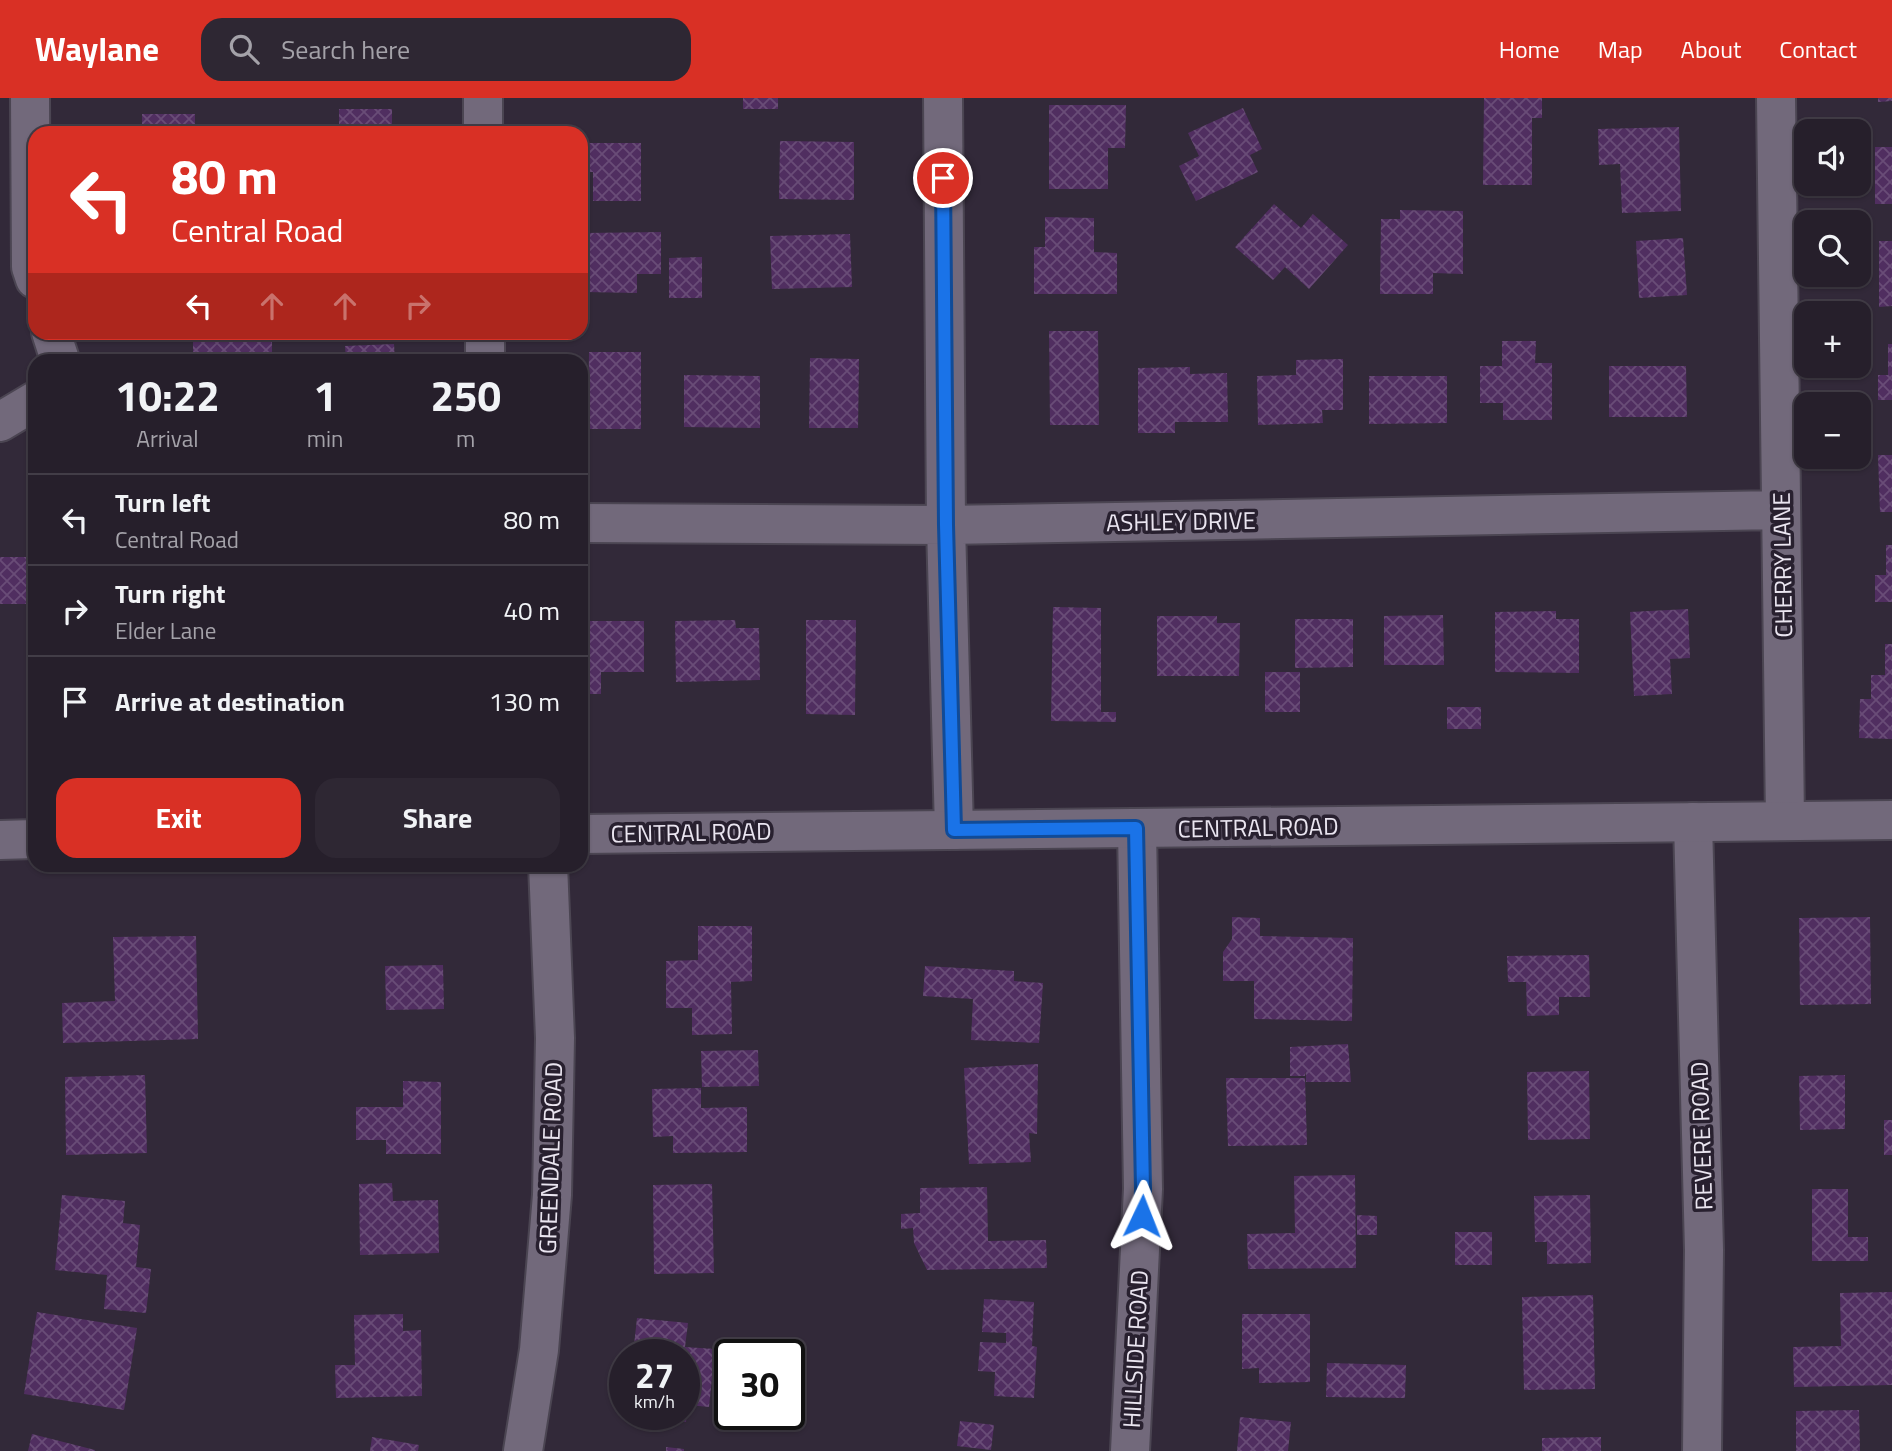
<!DOCTYPE html>
<html lang="en">
<head>
<meta charset="utf-8">
<style>
	:root { --surface:#261f2b; --page:#2e2733; --text:#f1f3f6; --muted:#a4a2a9; --line:#423d47; --accent:#d93025 }
	body { margin:0; font-family:"Titillium Web",sans-serif; background:var(--page); color:var(--text); height:100vh; display:flex; flex-direction:column; font-size:26px; white-space:nowrap }
	* { box-sizing:border-box; margin:0 }
	p { font-size:23px; color:var(--muted) }
	.icon { flex:none; width:38px; height:38px; fill:none; stroke:currentColor; stroke-width:2; stroke-linecap:round; stroke-linejoin:round }
	.map { position:relative; flex:1; overflow:hidden }
	.side { position:absolute; left:28px; top:256px; width:560px; height:518px; display:flex; flex-direction:column; background:var(--surface); border-radius:21px; box-shadow:0 2px 5px #0004,0 0 0 2px var(--line) }
	.side>* { flex:none }
	.guide { position:absolute; left:28px; top:28px; width:560px; height:214px; border-radius:21px; box-shadow:0 2px 5px #0004,0 0 0 2px var(--line); background:#d93025; color:#fff; overflow:hidden }
	.buttons { position:absolute; left:1794px; top:21px; display:grid; gap:14px }
	.buttons a { display:grid; place-items:center; width:77px; height:77px; border-radius:14px; background:var(--surface); box-shadow:0 2px 5px #0004,0 0 0 2px var(--line); font-size:35px }
	.speed { position:absolute; left:609px; top:1241px; display:flex; gap:14px; font-size:35px; font-weight:700; text-align:center }
	.speed>* { display:grid; place-content:center; width:91px; height:91px; border-radius:50%; background:var(--surface); box-shadow:0 2px 5px #0004,0 0 0 2px var(--line); line-height:1 }
	.speed small { font-size:18px; font-weight:400 }
	.speed .limit { border:4px solid #111; border-radius:10px; background:#fff; color:#111 }
	.pin { position:absolute; display:grid; place-items:center; width:60px; height:60px; color:#fff; margin:-30px; border:4px solid #fff; border-radius:50%; box-shadow:0 2px 7px #0007 }
	.me { position:absolute; width:77px; margin:-38px; rotate:2deg; stroke-linejoin:round; filter:drop-shadow(0 0 5px #0008) }
	.turn { display:flex; align-items:center; gap:24px; height:147px; padding:0 28px; font-size:32px }
	.turn .icon { width:91px; height:91px; stroke-width:2.5 }
	.turn b { display:block; font-size:49px; line-height:60px }
	.lanes { display:flex; align-items:center; height:66px; padding:0 28px; background:#0003; justify-content:center; gap:35px; direction:ltr }
	.lanes .off { opacity:.35 }
	.eta { display:flex; justify-content:space-evenly; align-items:center; height:119px; text-align:center }
	.eta b { font-size:42px; font-weight:700; line-height:49px }
	.action { display:flex; gap:14px; margin-top:auto; padding:14px 28px }
	.action a { flex:1; height:80px; border-radius:21px; background:var(--accent); color:#fff; font-size:28px; font-weight:700; line-height:80px; text-align:center }
	.action a+a { background:var(--page); color:var(--text) }
	ul { padding:0; list-style:none }
	li { display:flex; align-items:center; gap:21px; height:91px; padding:0 28px; border-top:2px solid var(--line) }
	li div { flex:1 }
	li b { display:block; font-size:26px }
	li em { font-style:normal }
	header { display:flex; align-items:center; gap:42px; box-sizing:border-box; height:98px; padding:0 35px; background:var(--accent); color:#fff }
	header strong { font-size:33px }
	nav { display:flex; gap:38px; margin-inline-start:auto; font-size:24px }
	.search { width:490px; height:63px; background:var(--page); display:flex; align-items:center; gap:18px; box-sizing:border-box; padding:0 24px; border-radius:21px; color:var(--muted); font-size:26px }
	.map>svg:first-child { display:block }
	.building { fill:url(#building-cross-hatch) }
	.lines { fill:none; stroke-linecap:round; stroke-linejoin:round }
	.minor-casing { stroke:#4b4552; stroke-width:42 }
	.secondary-casing { stroke:#4b4552; stroke-width:42 }
	.minor { stroke:#72697b; stroke-width:38 }
	.secondary { stroke:#72697b; stroke-width:38 }
	.route-casing { stroke:#114b97; stroke-width:18 }
	.route { stroke:#1a73e8; stroke-width:12 }
	.labels { text-anchor:middle; dominant-baseline:central; stroke-width:7; stroke-linejoin:round; paint-order:stroke }
	.street-label { font-size:24px; fill:#eae5f0; stroke:#28202f }
</style>
</head>
<body>
<header>
<strong>Waylane</strong>
<div class="search"><svg class="icon" aria-label="search" viewBox="0 0 24 24"><circle cx="10" cy="10" r="6"/><path d="M15 15l6 6"/></svg>Search here</div>
<nav><a>Home</a><a>Map</a><a>About</a><a>Contact</a></nav>
</header>
<div class="map">
<svg width="1892" height="1353" viewBox="0 0 1892 1353">
	<defs>
		<pattern id="building-cross-hatch" width="8" height="8" patternUnits="userSpaceOnUse" patternTransform="scale(1.75)"><rect width="8" height="8" fill="#502e60"/><path d="M0 0l8 8M0 8l8-8" fill="none" stroke="#694c77"/></pattern>
	</defs>
	<rect width="100%" height="100%" fill="#322939"/>
	<path class="building" d="M743,0H778V11H743Z
		M1484,0H1542V20H1532V87H1483Z
		M1878,0H1892V3L1878,4Z
		M1049,7H1126L1125,50H1108V91H1049Z
		M1243,10L1262,51L1250,57L1258,74L1196,103L1179,68L1199,58L1188,35Z
		M339,11H392V35H339Z
		M142,16H195V35H142Z
		M1679,29L1681,113L1622,115L1620,66L1599,67L1598,31Z
		M780,43L854,44V102L779,101Z
		M582,45H641V103H593V74H582Z
		M1875,49H1892V106H1875Z
		M1274,106L1301,130L1313,116L1348,147L1309,191L1285,169L1273,182L1235,149Z
		M1400,112L1463,113V176L1433,175V196H1380L1381,121H1400Z
		M1045,119L1094,120V154L1117,155V196H1034V149H1045Z
		M661,134V176H637V195L584,194V135Z
		M850,136L852,189L772,191L770,138Z
		M1683,140L1687,197L1639,200L1636,143Z
		M1879,143H1892V208L1879,209Z
		M702,159V200H669V160Z
		M1049,233H1098L1099,327H1050Z
		M193,241L272,242V262H193Z
		M1502,243H1536L1535,265H1552V322H1503V305H1480V268H1502Z
		M394,246L395,262H346L345,248Z
		M1888,246H1892V302H1878V277H1888Z
		M589,254H641V331H588Z
		M810,260L859,261L858,330H809Z
		M1343,261V312H1322L1323,325L1258,327L1257,278L1296,277V262Z
		M1609,268H1686L1687,319H1609Z
		M1190,269V276L1227,275L1228,324H1175V335H1138V270Z
		M684,277L760,278V330L684,329Z
		M1369,278H1447V325L1369,326Z
		M1878,357H1892V414H1880Z
		M1886,447H1892V504H1875V477H1886Z
		M0,459H35V506H0Z
		M1053,509L1101,510V614H1116V624L1051,623Z
		M1688,511L1690,560L1670,561L1672,596L1634,598L1630,514Z
		M1556,513V521H1579V575L1495,574V514Z
		M1443,517L1444,567H1384V518Z
		M1157,518H1217V525H1240L1239,578H1157Z
		M1295,521H1353V569L1295,570Z
		M735,522L736,530H759L760,582L676,584L675,523Z
		M806,522H856L855,617L806,616Z
		M581,523H644V574H601V596H581Z
		M1885,546H1892V641L1859,640L1860,601H1871V577H1885Z
		M1265,574H1300V614H1265Z
		M1447,609H1481V631H1447Z
		M1232,819L1260,820V838L1353,840L1352,923L1254,921V883H1223V854L1232,841Z
		M1870,819L1871,906L1800,907L1799,820Z
		M698,828H752V883L731,884L732,936L692,937V910H666V863L698,862Z
		M196,838L198,941L63,945L62,905L115,903L113,839Z
		M1589,857L1590,899H1559V917L1527,918L1526,884H1508L1507,858Z
		M443,867L444,911L386,912L385,868Z
		M925,868L1014,873V883L1043,885L1039,945L971,942L973,901L923,898Z
		M1348,946L1351,984H1306V973L1305,978H1290V949Z
		M758,952L759,988L702,989L701,953Z
		M1038,966L1037,1036L1029,1035L1031,1064L969,1066L964,970Z
		M1589,973L1590,1041L1528,1042L1527,974Z
		M145,977L147,1055L66,1057L65,979Z
		M1845,977V1031L1800,1032L1799,978Z
		M1226,980H1305L1307,1047L1228,1048Z
		M403,983L441,984V1056H386V1042H356V1009H403Z
		M701,990V1010L747,1009V1054L673,1055V1038L653,1039L652,991Z
		M1884,1022H1892V1057H1884Z
		M1355,1077L1356,1170L1248,1171L1247,1136L1295,1135L1294,1078Z
		M392,1085L393,1103L438,1102L439,1155L360,1157L359,1086Z
		M712,1086L714,1175L654,1176L653,1087Z
		M987,1089L988,1143L1046,1142L1047,1170L927,1172L914,1145L913,1130L901,1131V1116L920,1115V1090Z
		M1812,1091H1848V1139H1868V1163H1812Z
		M62,1097L125,1103L123,1125L140,1127L136,1169L151,1171L146,1215L104,1211L107,1177L55,1172Z
		M1590,1097L1591,1165L1547,1166V1144H1535L1534,1098Z
		M1357,1117L1377,1118V1137H1357Z
		M1455,1134H1492V1167H1455Z
		M1892,1194V1287L1794,1289L1793,1249L1841,1248L1840,1195Z
		M1593,1197L1595,1291L1524,1292L1522,1199Z
		M984,1201L1034,1204L1032,1248L1037,1249L1034,1300L994,1298L995,1274L978,1273L980,1244L1006,1245V1235L982,1234Z
		M37,1214L137,1230L124,1312L24,1296Z
		M403,1216V1233L421,1232L422,1298L336,1300L335,1267H355L354,1217Z
		M1242,1216H1310V1284L1259,1285V1270L1242,1271Z
		M637,1220L688,1225L685,1249L715,1251L709,1309L688,1307L686,1324L657,1321V1316H684V1256H633Z
		M1327,1265L1406,1267L1405,1300L1326,1299Z
		M1859,1312L1860,1353H1796V1313Z
		M1240,1319L1291,1324L1288,1353H1237Z
		M960,1323L994,1327L991,1352L957,1348Z
		M32,1336L95,1352V1353H28Z
		M372,1339L419,1347L418,1353H370Z
		M1601,1339V1353H1542V1340Z
		M666,1349L684,1351V1353H666Z"/>
	<g class="lines">
		<g class="minor-casing">
			<path id="minor" d="M30,0L31,169L35,181
				M483,0V35
				M943,0L946,427L954,732
				M1776,0L1785,723
				M51,234L60,262
				M485,234V262
				M0,324L35,303
				M581,425L946,427L1781,412
				M1693,724L1704,1152L1702,1353
				M523,1353L539,1252L552,1097L555,940L548,766
				M1130,1353L1143,1091L1137,730"/>
		</g>
		<g class="secondary-casing">
			<path id="secondary" d="M581,736L1892,722
				M0,742L35,741"/>
		</g>
		<use href="#minor" class="minor"/>
		<use href="#secondary" class="secondary"/>
	</g>
	<g class="lines">
		<g class="route-casing">
			<path id="route" d="M943,80L946,427L954,732L1136,730L1143,1091L1142,1118"/>
		</g>
		<use href="#route" class="route"/>
	</g>
	<g class="labels">
		<g class="street-label">
			<text transform="translate(1181 423) rotate(-1)">ASHLEY DRIVE</text>
			<text transform="translate(1782 467) rotate(-91)">CHERRY LANE</text>
			<text transform="translate(1258 729) rotate(-1)">CENTRAL ROAD</text>
			<text transform="translate(691 734) rotate(-1)">CENTRAL ROAD</text>
			<text transform="translate(1701 1038) rotate(-92)">REVERE ROAD</text>
			<text transform="translate(550 1060) rotate(-88)">GREENDALE ROAD</text>
			<text transform="translate(1135 1251) rotate(-87)">HILLSIDE ROAD</text>
		</g>
	</g>
</svg>
<div class="buttons">
<a><svg class="icon" aria-label="sound" viewBox="0 0 24 24"><path d="M4 9h4l5-4v14l-5-4H4zM17 9q2 3 0 6"/></svg></a>
<a><svg class="icon" aria-label="search" viewBox="0 0 24 24"><circle cx="10" cy="10" r="6"/><path d="M15 15l6 6"/></svg></a>
<a>+</a>
<a>−</a>
</div>
<div class="speed"><div>27<small>km/h</small></div><div class="limit">30</div></div>
<div class="pin" style="left:943px;top:80px;background:#d93025"><svg class="icon" aria-label="arrive" viewBox="0 0 24 24"><path d="M6 21V4h12l-3 4 3 4H6"/></svg></div>
<svg class="me" style="left:1142px;top:1118px" viewBox="-20 -20 40 40"><path d="M0-17L14 15 0 8-14 15z" fill="#1a73e8" stroke="#fff" stroke-width="4"/></svg>
<div class="guide">
<div class="turn"><svg class="icon" aria-label="left" viewBox="0 0 24 24"><path d="M17 20v-9H6M10 6l-5 5 5 5"/></svg><div><b>80 m</b>Central Road</div></div>
<div class="lanes"><svg class="icon" aria-label="left" viewBox="0 0 24 24"><path d="M17 20v-9H6M10 6l-5 5 5 5"/></svg><svg class="icon off" aria-label="ahead" viewBox="0 0 24 24"><path d="M12 20V5M6 11l6-6 6 6"/></svg><svg class="icon off" aria-label="ahead" viewBox="0 0 24 24"><path d="M12 20V5M6 11l6-6 6 6"/></svg><svg class="icon off" aria-label="right" viewBox="0 0 24 24"><path d="M7 20v-9h11M14 6l5 5-5 5"/></svg></div>
</div>
<section class="side">
<div class="eta">
<div><b>10:22</b><p>Arrival</p></div>
<div><b>1</b><p>min</p></div>
<div><b>250</b><p>m</p></div>
</div>
<ul>
<li><svg class="icon" aria-label="left" viewBox="0 0 24 24"><path d="M17 20v-9H6M10 6l-5 5 5 5"/></svg><div><b>Turn left</b><p>Central Road</p></div><em>80 m</em></li>
<li><svg class="icon" aria-label="right" viewBox="0 0 24 24"><path d="M7 20v-9h11M14 6l5 5-5 5"/></svg><div><b>Turn right</b><p>Elder Lane</p></div><em>40 m</em></li>
<li><svg class="icon" aria-label="arrive" viewBox="0 0 24 24"><path d="M6 21V4h12l-3 4 3 4H6"/></svg><div><b>Arrive at destination</b></div><em>130 m</em></li>
</ul>
<div class="action"><a>Exit</a><a>Share</a></div>
</section>
</div>
</body>
</html>
